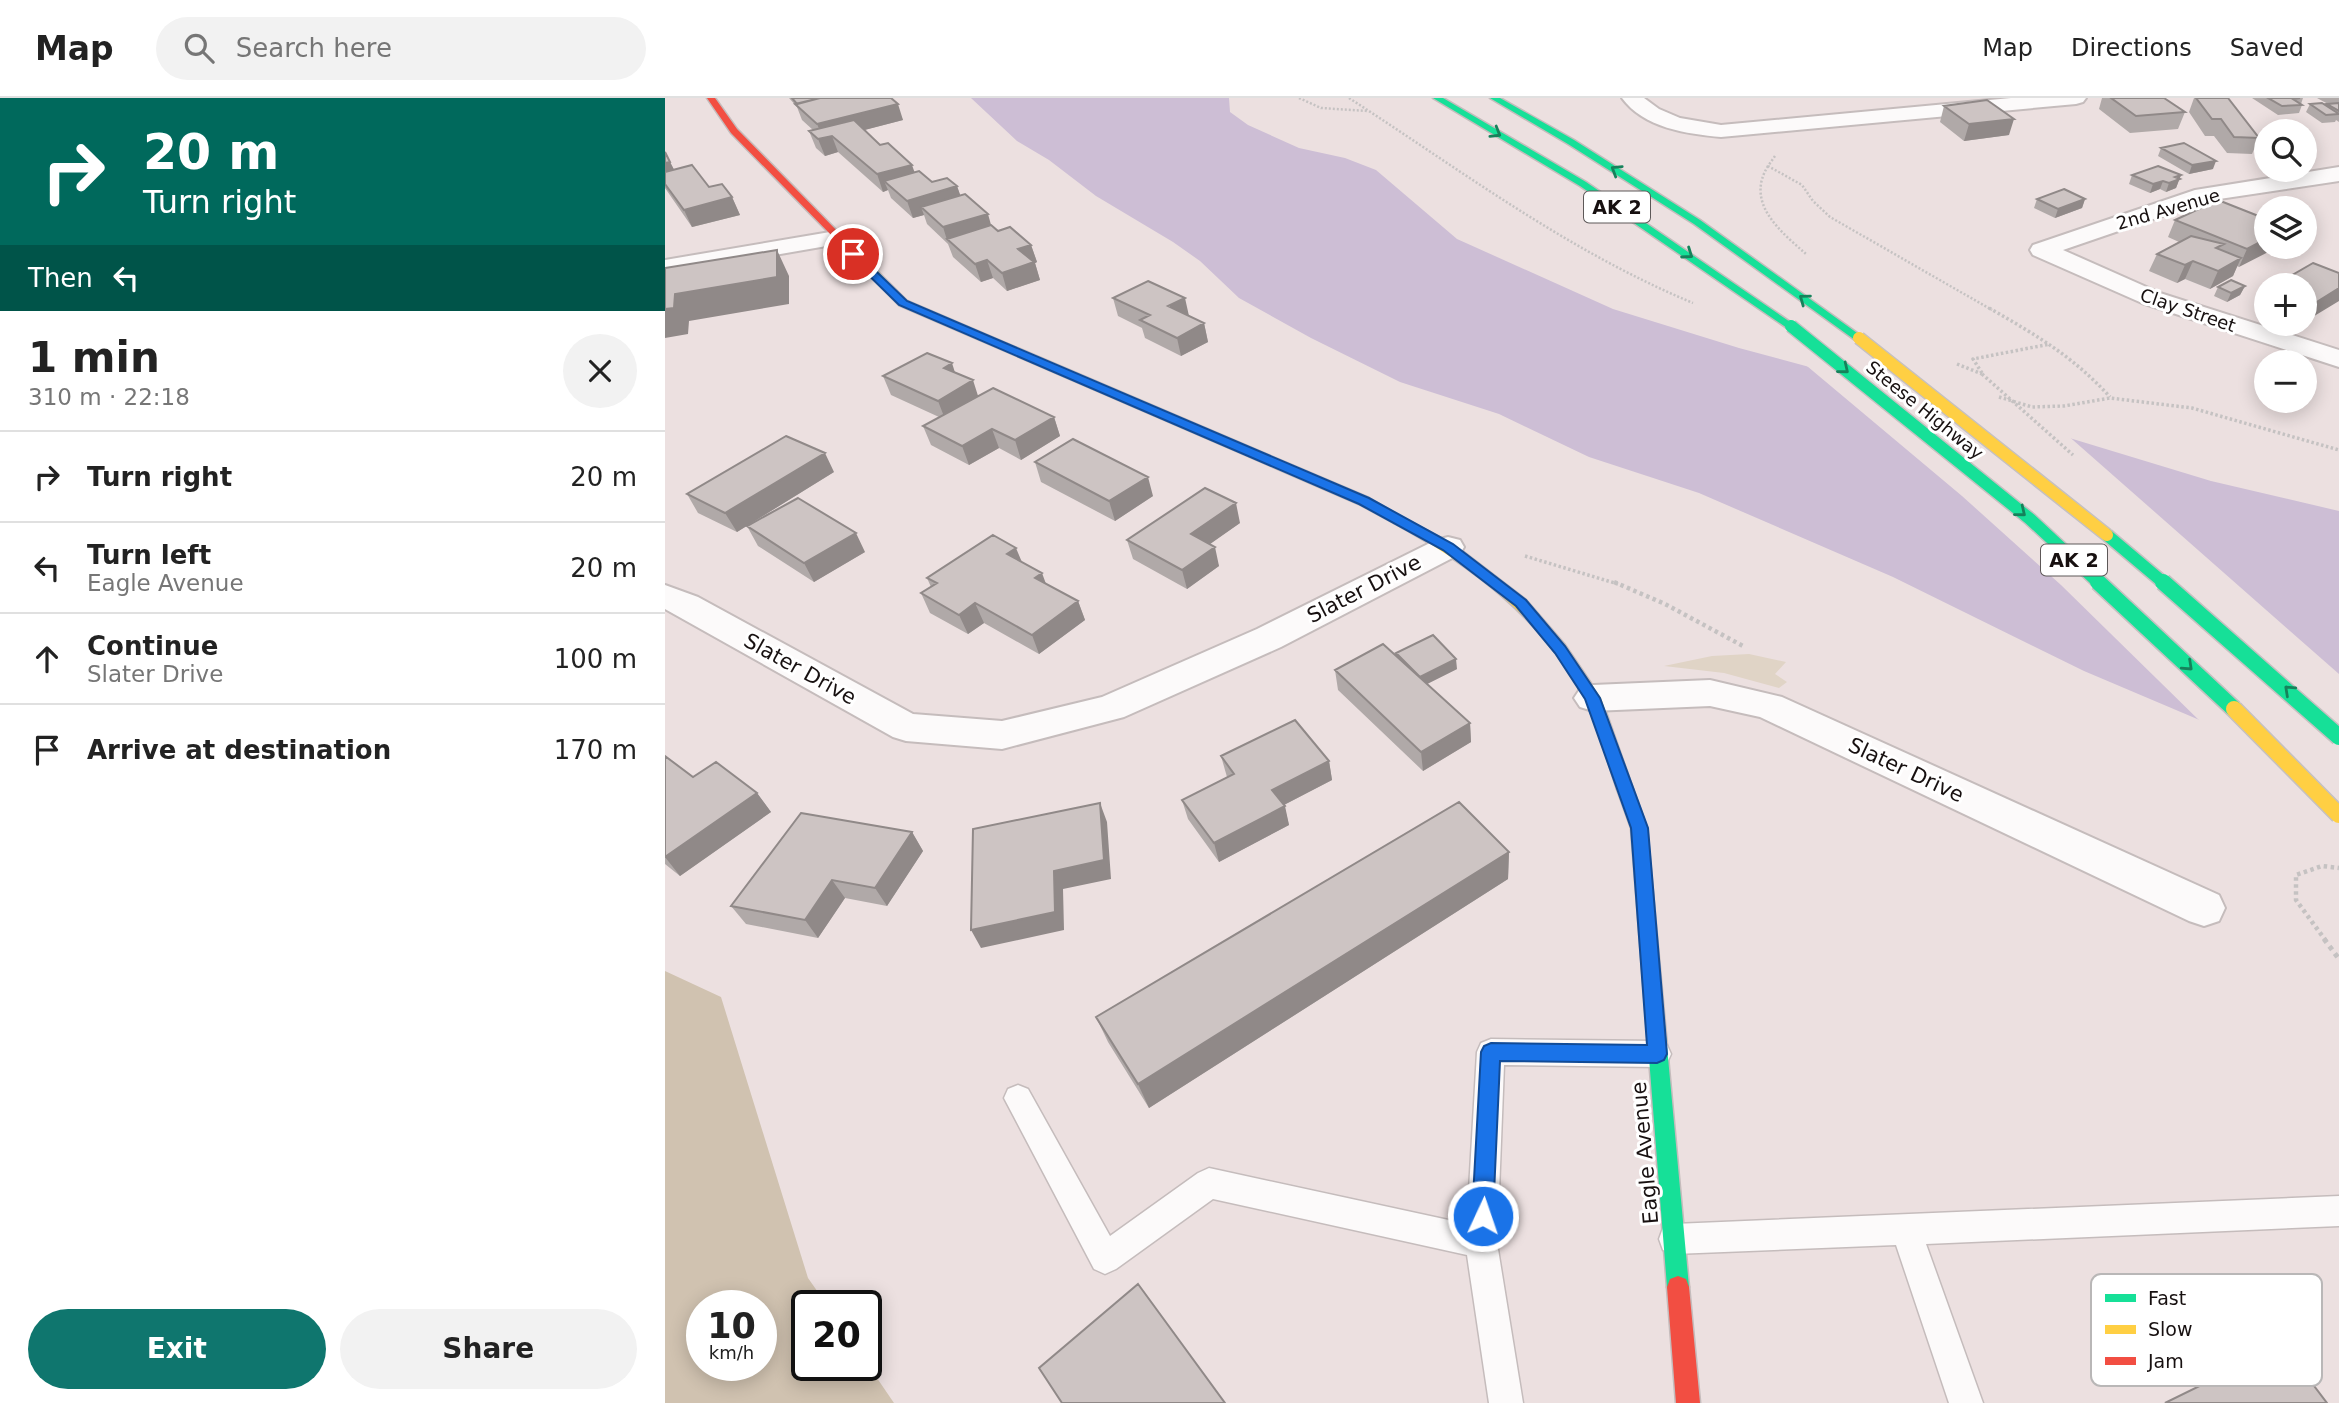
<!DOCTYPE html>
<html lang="en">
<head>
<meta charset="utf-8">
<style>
	:root { --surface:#fff; --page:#f2f2f2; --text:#222; --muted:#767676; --line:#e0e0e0; --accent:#0f766e }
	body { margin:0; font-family:"DejaVu Sans",sans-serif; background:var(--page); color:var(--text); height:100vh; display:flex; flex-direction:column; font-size:26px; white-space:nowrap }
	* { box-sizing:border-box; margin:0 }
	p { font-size:23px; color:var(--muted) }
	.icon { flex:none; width:38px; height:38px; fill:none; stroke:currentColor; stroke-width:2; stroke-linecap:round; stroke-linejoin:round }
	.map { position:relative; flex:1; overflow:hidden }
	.drawer { display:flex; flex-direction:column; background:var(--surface); width:665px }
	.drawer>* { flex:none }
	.top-card { background:#00695c; color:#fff; overflow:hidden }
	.fabs { position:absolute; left:1589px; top:21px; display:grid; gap:14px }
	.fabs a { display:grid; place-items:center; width:63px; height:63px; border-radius:50%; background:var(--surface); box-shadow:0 4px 18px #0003; font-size:35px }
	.speed { position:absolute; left:21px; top:1192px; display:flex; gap:14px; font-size:35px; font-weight:700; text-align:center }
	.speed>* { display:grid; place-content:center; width:91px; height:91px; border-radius:50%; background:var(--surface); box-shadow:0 4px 18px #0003; line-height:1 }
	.speed small { font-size:18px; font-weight:400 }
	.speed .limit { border:4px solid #111; border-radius:10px; background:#fff; color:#111 }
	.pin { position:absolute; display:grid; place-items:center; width:60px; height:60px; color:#fff; margin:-30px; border:4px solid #fff; border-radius:50%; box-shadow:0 2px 7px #0007 }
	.me { position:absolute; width:77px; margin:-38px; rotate:3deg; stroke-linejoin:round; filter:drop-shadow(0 0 5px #0008) }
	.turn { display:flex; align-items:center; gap:24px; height:147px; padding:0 28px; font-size:32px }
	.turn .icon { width:91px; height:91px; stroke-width:2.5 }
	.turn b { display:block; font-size:49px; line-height:60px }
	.then { display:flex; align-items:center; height:66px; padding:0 28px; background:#0003; gap:14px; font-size:26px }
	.round { display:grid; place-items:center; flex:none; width:74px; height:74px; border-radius:37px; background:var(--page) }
	.head { display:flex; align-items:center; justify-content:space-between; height:119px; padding:0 28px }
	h1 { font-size:42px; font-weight:700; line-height:52px }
	.button { display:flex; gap:14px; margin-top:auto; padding:14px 28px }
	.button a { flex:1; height:80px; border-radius:42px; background:var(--accent); color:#fff; font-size:28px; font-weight:700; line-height:80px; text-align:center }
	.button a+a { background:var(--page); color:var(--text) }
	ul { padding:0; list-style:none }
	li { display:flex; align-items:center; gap:21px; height:91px; padding:0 28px; border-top:2px solid var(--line) }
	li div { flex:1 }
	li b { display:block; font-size:26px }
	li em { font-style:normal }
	header { display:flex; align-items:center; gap:42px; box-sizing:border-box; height:98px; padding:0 35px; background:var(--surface); border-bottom:2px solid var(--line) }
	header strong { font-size:33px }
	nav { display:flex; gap:38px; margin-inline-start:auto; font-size:24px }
	.search { width:490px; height:63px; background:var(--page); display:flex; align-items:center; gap:18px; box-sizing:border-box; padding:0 24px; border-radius:38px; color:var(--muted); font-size:26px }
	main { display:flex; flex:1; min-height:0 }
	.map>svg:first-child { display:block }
	.green { fill:#e0d4c6 }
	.forest { fill:#d0c2b0; fill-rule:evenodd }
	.water { fill:#cdbed5 }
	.pier { fill:#ece0e0 }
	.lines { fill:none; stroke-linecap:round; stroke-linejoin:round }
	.lane-casing { stroke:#c5bcbc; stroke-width:3 }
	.street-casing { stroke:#c5bcbc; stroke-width:4 }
	.fast-casing { stroke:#c5bcbc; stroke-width:3 }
	.slow-casing { stroke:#c5bcbc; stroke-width:3 }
	.jam-casing { stroke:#c5bcbc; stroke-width:3 }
	.path-far3 { stroke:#c5c2c2; stroke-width:2.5; stroke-dasharray:2 2; stroke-linecap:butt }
	.path-far2 { stroke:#c5c2c2; stroke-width:3.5; stroke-dasharray:2.5 2.5; stroke-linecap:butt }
	.path-far1 { stroke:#c5c2c2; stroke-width:4.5; stroke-dasharray:3.5 3.5; stroke-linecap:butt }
	.path { stroke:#c5c2c2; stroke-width:5; stroke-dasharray:4.5 4.5; stroke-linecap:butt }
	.lane { fill:#fcfafa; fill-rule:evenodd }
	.street { fill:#fcfafa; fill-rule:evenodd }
	.fast { fill:#16e098; fill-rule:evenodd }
	.slow { fill:#ffcf43; fill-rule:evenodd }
	.jam { fill:#f24e42; fill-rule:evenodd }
	.fast-bridge-far1-casing { stroke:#c5c0c0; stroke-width:15; stroke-linecap:butt }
	.fast-bridge-casing { stroke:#c5c0c0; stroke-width:19; stroke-linecap:butt }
	.slow-bridge-far1-casing { stroke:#c5c0c0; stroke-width:15; stroke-linecap:butt }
	.slow-bridge-casing { stroke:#c5c0c0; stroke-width:19; stroke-linecap:butt }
	.path-bridge { stroke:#c5c2c2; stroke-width:3.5; stroke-dasharray:2.5 2.5; stroke-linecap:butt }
	.fast-bridge-far1 { stroke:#16e098; stroke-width:12 }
	.fast-bridge { stroke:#16e098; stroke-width:16 }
	.slow-bridge-far1 { stroke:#ffcf43; stroke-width:12 }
	.slow-bridge { stroke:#ffcf43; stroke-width:16 }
	.wall { fill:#b0a9a8 }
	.shaded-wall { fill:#908988 }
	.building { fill:#cdc4c3; stroke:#908988; stroke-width:2 }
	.oneway { stroke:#16825b }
	.route { fill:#1a73e8; stroke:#114b97; stroke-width:2 }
	.labels { text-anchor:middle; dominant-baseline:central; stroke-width:6; stroke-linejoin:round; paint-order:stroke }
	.far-street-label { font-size:18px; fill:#171010; stroke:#fff }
	.shield { fill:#fff; stroke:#5d5858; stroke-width:2 }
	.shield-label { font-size:19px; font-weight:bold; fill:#171010 }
	.street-label { font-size:21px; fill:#171010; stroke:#fff }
	.key { fill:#fff; stroke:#b9b7b7; stroke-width:2 }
	.key-label { font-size:19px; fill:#171010 }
</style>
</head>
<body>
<header>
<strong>Map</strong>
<div class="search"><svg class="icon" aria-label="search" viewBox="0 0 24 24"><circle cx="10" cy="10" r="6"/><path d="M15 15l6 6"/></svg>Search here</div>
<nav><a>Map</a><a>Directions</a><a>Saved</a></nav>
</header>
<main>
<section class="drawer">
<div class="top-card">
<div class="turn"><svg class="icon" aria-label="right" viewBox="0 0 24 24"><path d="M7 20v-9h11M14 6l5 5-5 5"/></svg><div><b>20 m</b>Turn right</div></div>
<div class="then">Then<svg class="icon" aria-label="left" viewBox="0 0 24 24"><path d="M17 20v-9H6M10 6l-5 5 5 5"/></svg></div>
</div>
<div class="head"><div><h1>1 min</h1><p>310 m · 22:18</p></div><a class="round"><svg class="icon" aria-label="close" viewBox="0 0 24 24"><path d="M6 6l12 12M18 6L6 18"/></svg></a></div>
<ul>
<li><svg class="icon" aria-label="right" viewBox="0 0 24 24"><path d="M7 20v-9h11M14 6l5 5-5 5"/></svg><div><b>Turn right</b></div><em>20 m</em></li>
<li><svg class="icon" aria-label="left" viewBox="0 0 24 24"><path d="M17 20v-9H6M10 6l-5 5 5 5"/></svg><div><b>Turn left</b><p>Eagle Avenue</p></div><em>20 m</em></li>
<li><svg class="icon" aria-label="ahead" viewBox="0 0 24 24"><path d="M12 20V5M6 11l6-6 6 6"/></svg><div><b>Continue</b><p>Slater Drive</p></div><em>100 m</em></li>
<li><svg class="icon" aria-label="arrive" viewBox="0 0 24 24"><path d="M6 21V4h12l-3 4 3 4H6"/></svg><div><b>Arrive at destination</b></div><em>170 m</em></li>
</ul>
<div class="button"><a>Exit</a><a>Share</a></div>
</section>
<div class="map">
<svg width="1674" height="1305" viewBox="0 0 1674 1305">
	<rect width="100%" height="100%" fill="#ece0e0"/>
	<path class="green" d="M1084,556L1121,564L1110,576L1122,584L1114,590L1059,575L999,568L1047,558Z"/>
	<path class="forest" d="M0,873L56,899L143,1180L162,1207L142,1208V1267H201V1264L229,1305H0ZM37,1208H96V1267H37Z"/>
	<path class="water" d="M306,0H564L565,14L583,27L634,50L680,60L711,72L792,141L948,211L1074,250L1388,335L1546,383L1674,413V681L1419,573L1228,479L1034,395L924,359L834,316L735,284L646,240L574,200L535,163L508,144L431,98L384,62L352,43Z"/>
	<path class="pier" d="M1136,263L1400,335L1674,576V685L1541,629L1396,487L1297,398Z"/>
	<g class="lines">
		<g class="lane-casing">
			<path id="lane" d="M826,941L992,943L1002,947L1006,956L1002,965L992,969L839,967L832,1145L858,1305H824L802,1157L548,1101L451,1171L440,1176L429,1171L339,1000L343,991L353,987L363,991L445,1138L533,1075L544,1070L802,1126L812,954L816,945Z
				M1674,1098V1128L1261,1146L1318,1305H1284L1231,1147L1009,1156L998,1152L994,1141L998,1130L1009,1126Z"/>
		</g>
		<g class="street-casing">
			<path id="street" d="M957,0H979L994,11L1015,20L1056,27L1346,0H1421L1418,4L1411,6L1056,39C1022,36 979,30 957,0Z
				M1674,69V83L1541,103L1398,152L1495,195L1674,252V269L1477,205L1368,157L1365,152L1368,147L1530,92Z
				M171,133L179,135L183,140L179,145L0,176V162Z
				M783,439L795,442L799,449L795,456L616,549L459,619L337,651L241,643L228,639L0,511V487L33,499L248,616L337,623L437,599L592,531L771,442Z
				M1045,582L1117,599L1554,797L1560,810L1554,823L1539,828L1524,823L1095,619L1045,608L928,613L915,609L909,600L915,591L928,587Z"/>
		</g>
		<g class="fast-casing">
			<path id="fast" d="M768,0H778L921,84L1131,228L1122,230L915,88Z
				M825,0H835L909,42L1035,122L1199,240L1190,242L1029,126L903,46Z
				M171,138H177L242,203L704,400L741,422L734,426L729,425L694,406L234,207L171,142Z
				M960,685L966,687L968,691L982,730L1024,1189L1021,1197L1013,1200L1005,1197L1002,1189L966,730L952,691L954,687Z"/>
		</g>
		<g class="slow-casing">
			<path id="slow" d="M734,418L788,446L861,502L900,547L936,600L968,691L966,695H954L952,691C942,663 934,626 920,600C878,521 806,467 729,425L727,422Z"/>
		</g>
		<g class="jam-casing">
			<path id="jam" d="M42,0H50L72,31L177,138V142H171L66,35Z
				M1013,1178L1021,1181L1024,1189L1035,1305H1011L1002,1189L1005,1181Z"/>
		</g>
		<path class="path-far3" d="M634,0L656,10L703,13
			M684,0C797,73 903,153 1028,205
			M1110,58L1103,68L1137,87L1148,103L1165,119L1327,212
			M1103,68C1080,105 1115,133 1141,156"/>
		<path class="path-far2" d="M1324,210C1371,237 1409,259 1445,299
			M1292,266L1317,276
			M1317,275L1308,261L1385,246
			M1334,299L1367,309L1399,308L1445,300L1527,310L1674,352
			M860,458L953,486"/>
		<path class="path-far1" d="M949,484L1000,506L1078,548
			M1661,843L1631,802V777L1657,768L1674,770"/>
		<path class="path" d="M1659,841L1674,861"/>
		<use href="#lane" class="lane"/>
		<use href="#street" class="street"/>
		<use href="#fast" class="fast"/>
		<use href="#slow" class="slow"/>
		<use href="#jam" class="jam"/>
		<g class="fast-bridge-far1-casing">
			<path id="fast-bridge-far1" d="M1126,228L1365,421L1435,486
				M1442,437L1500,486"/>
		</g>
		<g class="fast-bridge-casing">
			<path id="fast-bridge" d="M1433,484L1569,611
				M1498,484L1674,639"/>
		</g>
		<g class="slow-bridge-far1-casing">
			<path id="slow-bridge-far1" d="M1194,240L1442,437"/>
		</g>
		<g class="slow-bridge-casing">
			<path id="slow-bridge" d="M1569,611L1674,717"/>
		</g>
		<path class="path-bridge" d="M1317,276L1408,357"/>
		<use href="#fast-bridge-far1" class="fast-bridge-far1"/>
		<use href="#fast-bridge" class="fast-bridge"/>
		<use href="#slow-bridge-far1" class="slow-bridge-far1"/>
		<use href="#slow-bridge" class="slow-bridge"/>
	</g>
	<path class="wall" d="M124,0H226L238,22L199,32L215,47L250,74L267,84L292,88L295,97L333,133L366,147L372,164L370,165L375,182L342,193L328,180L316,184L288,159L283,146L262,126L259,117L248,120L226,100L223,92L218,94L173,54L160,58L151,50L144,33L148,32L137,22L132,9Z
		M1437,0H1499L1520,14L1513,31L1465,35L1434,11Z
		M1529,0H1563L1594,40L1587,56L1562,55L1549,38H1540L1524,14Z
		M1587,0H1638L1636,6L1637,7L1634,15L1613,17Z
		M1652,0H1674V24L1671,22L1670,24L1657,25L1641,14L1645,6L1661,8L1663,6Z
		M1279,8L1344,37L1299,43L1275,24Z
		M1496,50L1548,71L1524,76L1493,58Z
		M0,54L9,72L67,99L75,117L27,129L0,90Z
		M1467,77H1516L1511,90L1501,94L1495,91L1485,95L1464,86Z
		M1372,101H1420L1417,110L1390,120L1369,110Z
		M1601,121L1574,169L1572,168L1568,178L1545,191L1520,181L1512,185L1484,173L1492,156L1514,144L1503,139L1510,122Z
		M1674,175L1641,223H1640V187Z
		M1580,188L1575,197L1562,204L1549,198L1553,189Z
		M448,200L524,218L539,225L543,244L516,258L480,240L477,230L453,218Z
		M290,275L313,298L389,319L395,338L356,362L334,350L304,367L266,347L258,328L274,319L226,297L218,278Z
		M370,364L488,398L450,423L376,384Z
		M169,374L72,434L33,415L22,396Z
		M575,425L544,446L554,468L522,491L468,461L462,442Z
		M82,428L200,454L149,484L93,448Z
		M357,464L381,486L413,503L420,522L374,556L319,525L303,536L265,515L256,495L266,489L262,480Z
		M731,555L792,571L762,586L805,625L806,644L758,673L673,592L670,572L732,558Z
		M0,658L28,679L92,695L106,714L15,778L0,766Z
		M556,658L664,663L667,682L619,707L624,727L554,764L523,721L517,702L562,679Z
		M247,734L258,753L222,808L180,800L153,840L81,826L66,808Z
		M844,754L843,781L484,1010L443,944L431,919Z"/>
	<path class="shaded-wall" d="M233,6L238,22L169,40L167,38L173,54L160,58L153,41L158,40L152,26Z
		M1349,21L1344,37L1299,43L1304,26Z
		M1551,63L1548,71L1524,76L1527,67Z
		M5,64L14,81L0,84V65Z
		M247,67L253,84L219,83L223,92L218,94L212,76Z
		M1516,77L1511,90L1501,94L1504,85L1510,79Z
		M1498,83L1495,91L1485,95L1488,86Z
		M292,88L298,105L256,109L259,117L248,120L242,103Z
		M67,99L75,117L27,129L19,112Z
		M1420,101L1417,110L1390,120L1393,111Z
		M323,116L328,134L282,142L278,129Z
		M1601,141V149H1613L1574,169L1582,151Z
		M366,147L372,164L370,165L375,182L342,193L337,175L353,151Z
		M112,152L124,178V206L24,223L23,236L0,240V211L10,196Z
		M1576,160L1568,178L1545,191L1553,173Z
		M322,162L328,180L316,184L310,166Z
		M1528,163L1520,181L1512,185L1520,167Z
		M1580,188L1575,197L1562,204L1566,195Z
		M1674,190V203L1641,223L1650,205Z
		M520,200L524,218L503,208Z
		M539,225L543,244L516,258L512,240Z
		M287,265L293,284L279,270Z
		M308,282L314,301L280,321L273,303Z
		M389,319L395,338L356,362L350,342Z
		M327,331L334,350L304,367L297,348Z
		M160,355L169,374L72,434L60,415Z
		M483,379L488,398L450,423L444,403Z
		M571,405L575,425L531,456L526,436Z
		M191,435L200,454L149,484L139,465Z
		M550,449L554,468L522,491L517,472Z
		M351,450L359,469L342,456Z
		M377,475L384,494L370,480Z
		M413,503L420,522L374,556L367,537Z
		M310,505L319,525L303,536L294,517Z
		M791,561L792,571L756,589L755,579Z
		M805,625L806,644L758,673L756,654Z
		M664,663L667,682L611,711L607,692Z
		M92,695L106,714L15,778L0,759Z
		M435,705L442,724L446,781L398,791L399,832L316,850L306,832L389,773Z
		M620,708L624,727L554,764L549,745Z
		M247,734L258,753L222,808L210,790Z
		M844,754L843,781L484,1010L473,986Z
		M167,782L180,800L153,840L140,822Z"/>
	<path class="building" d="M127,0H155L132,6Z
		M155,0H226L233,6L152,26L130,6Z
		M1446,0H1499L1520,14L1471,18Z
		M1531,0H1563L1594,40L1569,39L1556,21H1547Z
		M1603,0H1635L1628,1L1637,7L1617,8Z
		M1322,2L1349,21L1304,26L1279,8Z
		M1657,5L1674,16L1661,17L1645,6Z
		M1674,5V13L1662,6Z
		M189,22L215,47L223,45L247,67L212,76L167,38L153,41L144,33Z
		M1519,45L1551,63L1527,67L1496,50Z
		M0,54L5,64L0,65Z
		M27,67L44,89L57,86L67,99L19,112L0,86V74Z
		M1493,68L1516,77L1510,79L1515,81L1504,85L1498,83L1488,86L1467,77Z
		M254,73L267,84L282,80L292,88L242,103L219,83Z
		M1399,91L1420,101L1393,111L1372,101Z
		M300,96L323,116L278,129L256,109Z
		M1553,102L1601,121V141L1582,151L1510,122Z
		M326,127L333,133L345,129L366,147L353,151L369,164L337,175L322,162L310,166L282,141Z
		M1526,138L1559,146L1551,150L1576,160L1553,173L1528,163L1520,167L1492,156Z
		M112,152V179L10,196L9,210L0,211V170Z
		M1648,165L1674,175V190L1650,205L1640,201V187H1610Z
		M1566,182L1580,188L1566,195L1553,189Z
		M483,183L520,200L503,208L539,225L512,240L475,222L485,217L448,200Z
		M262,255L287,265L279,270L308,282L273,303L218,278Z
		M328,290L389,319L350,342L327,331L297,348L258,328Z
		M121,338L160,355L60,415L22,396Z
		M408,341L483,379L444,403L370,364Z
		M540,390L571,405L526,436L550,449L517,472L462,442Z
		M133,400L191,435L139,465L82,428Z
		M328,437L351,450L342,456L377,475L370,480L413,503L367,537L310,505L294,517L256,495L272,485L262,480Z
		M768,537L791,561L755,579L731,555Z
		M718,546L805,625L756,654L670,572Z
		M630,622L664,663L607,692L620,708L549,745L517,702L569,676L556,658Z
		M0,658L28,679L51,664L92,695L0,759Z
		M794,704L844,754L473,986L431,919Z
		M435,705L439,762L389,773L390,814L306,832L308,731Z
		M136,715L247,734L210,790L167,782L140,822L66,808Z
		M473,1186L560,1305H397L374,1270Z
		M1618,1247L1662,1305H1500Z"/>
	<defs><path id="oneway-chevron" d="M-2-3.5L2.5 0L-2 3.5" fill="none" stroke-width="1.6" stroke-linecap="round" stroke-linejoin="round" transform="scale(1.75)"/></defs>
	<g class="oneway">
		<use href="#oneway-chevron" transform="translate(831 35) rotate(31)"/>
		<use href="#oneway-chevron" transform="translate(951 72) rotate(-148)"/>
		<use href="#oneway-chevron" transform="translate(1023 156) rotate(35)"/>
		<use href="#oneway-chevron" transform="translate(1139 201) rotate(-144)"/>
		<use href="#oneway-chevron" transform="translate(1179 271) rotate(39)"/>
		<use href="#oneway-chevron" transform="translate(1356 414) rotate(39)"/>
		<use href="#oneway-chevron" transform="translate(1523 568) rotate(43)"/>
		<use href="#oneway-chevron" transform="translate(1624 592) rotate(-137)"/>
	</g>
	<path class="route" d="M184,154H191L242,203L704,400L788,446L861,502L900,548L935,600L983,730L1002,956L999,962L992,965L835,963L828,1118L825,1125L818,1129L810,1125L807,1118L816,954L819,948L826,945L982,947L966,730L920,601L890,555L851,508L778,452L694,406L234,207L184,158Z"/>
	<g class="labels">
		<g class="far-street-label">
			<text transform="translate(1503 111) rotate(-16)">2nd Avenue</text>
			<text transform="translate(1523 212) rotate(19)">Clay Street</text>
			<text transform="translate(1260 312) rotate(39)">Steese Highway</text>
		</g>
		<g class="shield">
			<rect x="919" y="93.5" width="66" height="31" rx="5"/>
			<rect x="1376" y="446.5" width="66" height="31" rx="5"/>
		</g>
		<g class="shield-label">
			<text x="952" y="109">AK 2</text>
			<text x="1409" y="462">AK 2</text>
		</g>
		<g class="street-label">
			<text transform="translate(699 491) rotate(-27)">Slater Drive</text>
			<text transform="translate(135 571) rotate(29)">Slater Drive</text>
			<text transform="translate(1241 672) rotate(25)">Slater Drive</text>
			<text transform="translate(980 1055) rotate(-95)">Eagle Avenue</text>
		</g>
	</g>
	<rect x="1426" y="1176" width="231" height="112" rx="10" class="key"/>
	<rect x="1440" y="1196" width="31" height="8" fill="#16e098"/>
	<rect x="1440" y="1227" width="31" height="9" fill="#ffcf43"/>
	<rect x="1440" y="1259" width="31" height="8" fill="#f24e42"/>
	<g class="key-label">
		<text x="1483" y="1207">Fast</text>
		<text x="1483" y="1238">Slow</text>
		<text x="1483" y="1270">Jam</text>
	</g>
</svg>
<div class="fabs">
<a><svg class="icon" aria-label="search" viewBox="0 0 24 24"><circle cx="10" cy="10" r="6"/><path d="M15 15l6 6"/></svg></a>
<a><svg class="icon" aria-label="layers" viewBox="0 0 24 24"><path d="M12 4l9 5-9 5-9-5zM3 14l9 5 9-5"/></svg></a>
<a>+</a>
<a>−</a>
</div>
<div class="speed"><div>10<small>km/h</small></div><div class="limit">20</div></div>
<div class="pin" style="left:188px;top:156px;background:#d93025"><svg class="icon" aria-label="arrive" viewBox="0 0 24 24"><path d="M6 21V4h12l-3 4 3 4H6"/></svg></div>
<svg class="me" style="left:818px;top:1118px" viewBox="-20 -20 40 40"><circle r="17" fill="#1a73e8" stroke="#fff" stroke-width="3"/><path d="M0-11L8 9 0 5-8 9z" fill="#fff"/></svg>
</div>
</main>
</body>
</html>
